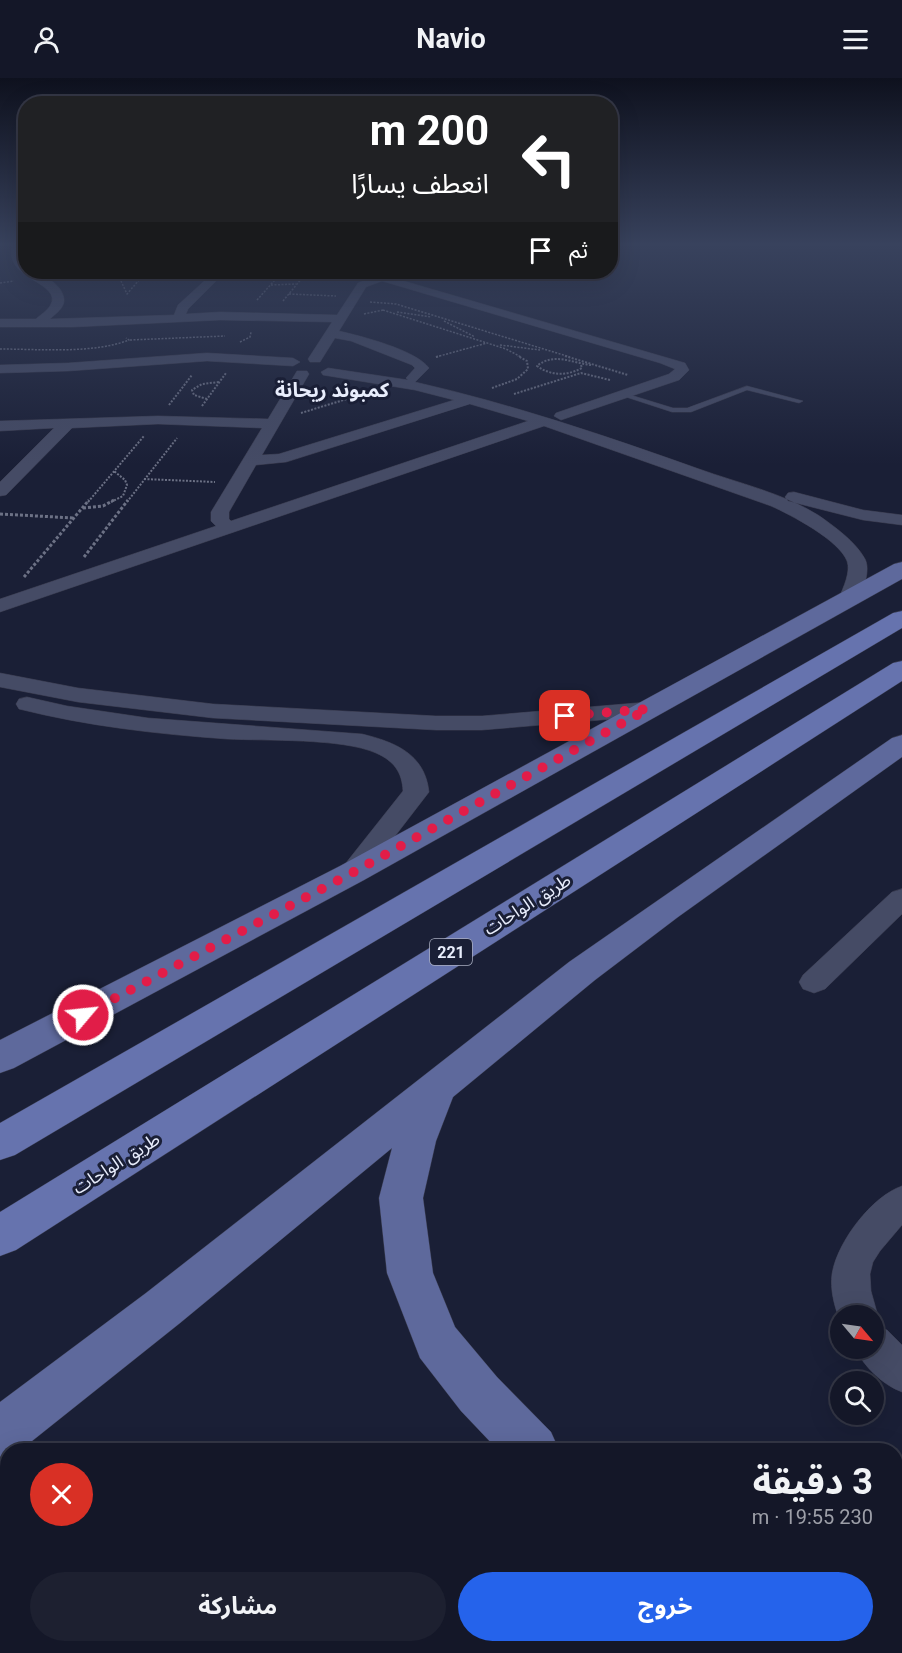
<!DOCTYPE html>
<html lang="ar">
<head>
<meta charset="utf-8">
<style>
	:root { --surface:#141728; --page:#1d2030; --text:#f1f3f6; --muted:#9d9fa8; --line:#333645; --accent:#2563eb }
	body { margin:0; font-family:Roboto,"Noto Sans Arabic",sans-serif; background:var(--page); color:var(--text); direction:rtl; height:100vh; display:flex; flex-direction:column; font-size:22px; white-space:nowrap }
	* { box-sizing:border-box; margin:0 }
	p { font-size:20px; color:var(--muted) }
	.icon { flex:none; width:33px; height:33px; fill:none; stroke:currentColor; stroke-width:2; stroke-linecap:round; stroke-linejoin:round }
	.map { position:relative; flex:1; overflow:hidden; direction:ltr }
	.drawer { position:absolute; left:0px; top:1365px; width:903px; height:210px; display:flex; flex-direction:column; background:var(--surface); border-radius:24px 24px 0 0; box-shadow:0 6px 24px #0002,0 0 0 2px var(--line); direction:rtl }
	.drawer>* { flex:none }
	.top-card { position:absolute; left:18px; top:18px; width:600px; height:183px; border-radius:24px; box-shadow:0 6px 24px #0002,0 0 0 2px var(--line); direction:rtl; background:#202124; color:#fff; overflow:hidden }
	.needle { width:39px; rotate:119deg }
	.tools { position:absolute; left:830px; top:1227px; display:grid; gap:12px }
	.tools a { display:grid; place-items:center; width:54px; height:54px; border-radius:50%; background:var(--surface); box-shadow:0 6px 24px #0002,0 0 0 2px var(--line); font-size:30px }
	.pin { position:absolute; display:grid; place-items:center; width:51px; height:51px; color:#fff; margin:-26px; border-radius:12px; box-shadow:0 3px 9px #0006 }
	.me { position:absolute; width:66px; margin:-33px; rotate:62deg; stroke-linejoin:round; filter:drop-shadow(0 0 4px #0008) }
	.turn { display:flex; align-items:center; gap:21px; height:126px; padding:0 30px; font-size:27px }
	.turn .icon { width:78px; height:78px; stroke-width:2.5 }
	.turn b { display:block; font-size:42px; line-height:51px }
	.then { display:flex; align-items:center; height:57px; padding:0 30px; background:#0003; gap:12px; font-size:22px }
	.round { display:grid; place-items:center; flex:none; width:63px; height:63px; border-radius:32px; background:var(--page) }
	.head { display:flex; align-items:center; justify-content:space-between; height:102px; padding:0 30px }
	h1 { font-size:36px; font-weight:700; line-height:45px }
	.action { display:flex; gap:12px; margin-top:auto; padding:12px 30px }
	.action a { flex:1; height:69px; border-radius:36px; background:var(--accent); color:#fff; font-size:24px; font-weight:700; line-height:69px; text-align:center }
	.action a+a { background:var(--page); color:var(--text) }
	header { display:flex; justify-content:space-between; align-items:center; height:78px; padding:0 30px; background:var(--surface); font-size:27px; font-weight:700 }
	.map>svg:first-child { display:block }
	.lines { fill:none; stroke-linecap:round; stroke-linejoin:round }
	.service-casing { stroke:#383a4d; stroke-width:1 }
	.minor-casing { stroke:#383a4d; stroke-width:1 }
	.primary-casing { stroke:#383a4d; stroke-width:1 }
	.trunk-casing { stroke:#383a4d; stroke-width:1 }
	.path-far2 { stroke:#6c7185; stroke-width:1.5; stroke-dasharray:2 1.5; stroke-linecap:butt }
	.path-far1 { stroke:#6c7185; stroke-width:2; stroke-dasharray:2 1.5; stroke-linecap:butt }
	.path { stroke:#6c7185; stroke-width:3; stroke-dasharray:3 2; stroke-linecap:butt }
	.service { fill:#454b65; fill-rule:evenodd }
	.minor { fill:#454b65; fill-rule:evenodd }
	.primary { fill:#5e699c; fill-rule:evenodd }
	.trunk { fill:#6673ae; fill-rule:evenodd }
	.route { stroke:#e11d48; stroke-width:10; stroke-dasharray:0 18 }
	.labels { text-anchor:middle; dominant-baseline:central; stroke-width:6; stroke-linejoin:round; paint-order:stroke }
	.shield { fill:#1a1f36; stroke:#aaafc1; stroke-width:1.5 }
	.shield-label { font-size:16px; font-weight:bold; fill:#e8edfc }
	.street-label { font-size:18px; fill:#e8edfc; stroke:#1a1f36 }
	.far-district-label { font-size:20px; font-weight:bold; fill:#e8edfc; stroke:#1a1f36 }
</style>
</head>
<body>
<header><svg class="icon" aria-label="menu" viewBox="0 0 24 24"><path d="M4 6h16M4 12h16M4 18h16"/></svg>Navio<svg class="icon" aria-label="person" viewBox="0 0 24 24"><circle cx="12" cy="8" r="4"/><path d="M4 21q1-7 8-7t8 7"/></svg></header>
<div class="map">
<svg width="902" height="1575" viewBox="0 0 902 1575">
	<rect width="100%" height="100%" fill="#1a1f36"/>
	<g class="lines">
		<g class="service-casing">
			<path id="service" d="M747,308L803,323L799,325L747,312L691,334H672L620,317L624,315L673,330H687Z"/>
		</g>
		<g class="minor-casing">
			<path id="minor" d="M13,167H23C19,178 26,183 26,194C40,194 62,205 64,221C65,230 55,236 50,241L174,237L178,227L214,194H225L188,231L186,236L220,234L337,237L358,205L370,200L359,196L358,194H373L685,285L689,292L679,302L561,342L554,338L556,335L669,296L675,291L660,285L382,203L366,209L339,253C361,258 416,272 429,290L415,304C512,326 606,358 699,391C738,405 783,415 818,437C834,448 856,464 865,481C871,492 863,515 856,524H842L839,520C843,510 851,494 847,483C839,462 791,437 771,428L544,348L0,534V521L216,448L211,443V434L262,350L158,346L72,350L6,417L0,418V404L54,350L0,353V343L158,338L268,341L297,293H307L309,296L262,377L279,376L454,322L415,312L323,297L321,294L328,290L408,302L406,300L415,290L412,287L351,263L335,260L320,284H310L308,281L332,244L220,242L73,249H0V241H36C40,237 47,233 50,228C65,204 0,201 13,167ZM470,326L528,343L231,443L229,441V434L256,387L286,384Z
				M207,275L293,280L300,284L293,288L207,283L68,293L0,295V287L68,285Z
				M794,414L863,432L902,437V447L863,442L788,423L785,419L788,415Z
				M0,595L78,610L213,626L436,638H482L648,624L656,626L659,631L656,636L648,638L482,652H436L213,640L78,624L0,609Z
				M27,619L67,628L148,640L362,656C395,664 425,676 429,714L362,801L352,804L342,801L338,795L403,713C402,694 394,683 376,675C342,660 266,663 227,661C156,656 87,648 19,631L16,626L19,621Z
				M902,811V836L825,911L814,915L803,911L799,904L803,897L892,814Z
				M902,1108V1147L880,1173L873,1184L870,1196L871,1213L878,1238L874,1247L887,1252L902,1267V1314C883,1307 864,1289 855,1270H873V1238H840V1242C834,1228 830,1211 832,1196C837,1164 872,1118 902,1108Z"/>
		</g>
		<g class="primary-casing">
			<path id="primary" d="M902,484V501L364,802L14,990L0,995V962L340,788L894,486Z
				M902,657V679L678,839L595,902L453,1019L436,1063L423,1120L433,1195L455,1249L497,1299L551,1354L559,1372H498L461,1333L420,1280L387,1195L379,1120L392,1070L180,1245L27,1367L29,1372H8V1412H0V1324L146,1215L569,884L892,660Z
				M396,1568H457L461,1575H399Z
				M700,1568H763L767,1575H703Z"/>
		</g>
		<g class="trunk-casing">
			<path id="trunk" d="M902,533V550L15,1077L0,1082V1045L893,535Z
				M902,583V603L16,1172L0,1178V1134L893,585Z"/>
		</g>
		<path class="path-far2" d="M110,194L121,203L127,216L146,194
			M236,197L277,199
			M65,200L106,194
			M0,205L14,203
			M271,207L296,206
			M289,216L336,218
			M257,222L282,194
			M283,223L307,194
			M370,224L396,226L570,279
			M383,232L506,271L521,279
			M397,234L431,239
			M364,236L383,232
			M444,243L475,259
			M130,262L225,258
			M240,264L250,259L251,254
			M500,267L540,272
			M0,271C39,271 93,276 129,262L126,260
			M436,279L487,265"/>
		<path class="path-far1" d="M565,278L628,297
			M436,279L440,278
			M581,287L582,290C567,298 551,298 537,288C554,274 572,285 591,287
			M492,310L517,301L528,291L527,283L518,278
			M514,316L581,295L610,302
			M207,321L194,317L192,312L202,306L219,304
			M169,327L192,297
			M202,328L226,295
			M301,335L360,317
			M144,401L215,404
			M88,424L144,358
			M111,424L123,418L127,407L125,402L114,393
			M127,424L177,360"/>
		<path class="path" d="M83,430L103,428L114,422
			M0,436L74,440
			M84,479L128,422
			M24,499L89,422"/>
		<use href="#service" class="service"/>
		<use href="#minor" class="minor"/>
		<use href="#primary" class="primary"/>
		<use href="#trunk" class="trunk"/>
	</g>
	<linearGradient id="sky" x2="0" y2="1"><stop stop-color="#0e111e"/><stop offset="0.43" stop-color="#38425d"/><stop offset="1" stop-color="#38425d" stop-opacity="0"/></linearGradient>
	<rect width="902" height="387" fill="url(#sky)"/>
	<g class="lines">
		<path class="route" d="M83,937L352,795L648,631L565,638"/>
	</g>
	<g class="labels">
		<rect class="shield" x="430" y="861" width="42" height="26" rx="4.5"/>
		<g class="shield-label">
			<text x="451" y="874">221</text>
		</g>
		<g class="street-label">
			<text transform="translate(527 826) rotate(-32)">طريق الواحات</text>
			<text transform="translate(116 1085) rotate(-32)">طريق الواحات</text>
		</g>
		<g class="far-district-label">
			<text x="332" y="312">كمبوند ريحانة</text>
		</g>
	</g>
</svg>
<div class="tools">
<a><svg class="needle" viewBox="-14 -14 28 28"><path d="M0-13l5 13h-10z" fill="#e53935"/><path d="M0 13l5-13h-10z" fill="#9d9fa8"/></svg></a>
<a><svg class="icon" aria-label="search" viewBox="0 0 24 24"><circle cx="10" cy="10" r="6"/><path d="M15 15l6 6"/></svg></a>
</div>
<div class="pin" style="left:565px;top:638px;background:#d93025"><svg class="icon" aria-label="arrive" viewBox="0 0 24 24"><path d="M6 21V4h12l-3 4 3 4H6"/></svg></div>
<svg class="me" style="left:83px;top:937px" viewBox="-20 -20 40 40"><circle r="17" fill="#e11d48" stroke="#fff" stroke-width="3"/><path d="M0-11L8 9 0 5-8 9z" fill="#fff"/></svg>
<div class="top-card">
<div class="turn"><svg class="icon" aria-label="left" viewBox="0 0 24 24"><path d="M17 20v-9H6M10 6l-5 5 5 5"/></svg><div><b>200 m</b>انعطف يسارًا</div></div>
<div class="then">ثم<svg class="icon" aria-label="arrive" viewBox="0 0 24 24"><path d="M6 21V4h12l-3 4 3 4H6"/></svg></div>
</div>
<section class="drawer">
<div class="head"><div><h1>3 دقيقة</h1><p>230 m · 19:55</p></div><a class="round" style="background:#d93025;color:#fff"><svg class="icon" aria-label="close" viewBox="0 0 24 24"><path d="M6 6l12 12M18 6L6 18"/></svg></a></div>
<div class="action"><a>خروج</a><a>مشاركة</a></div>
</section>
</div>
</body>
</html>
